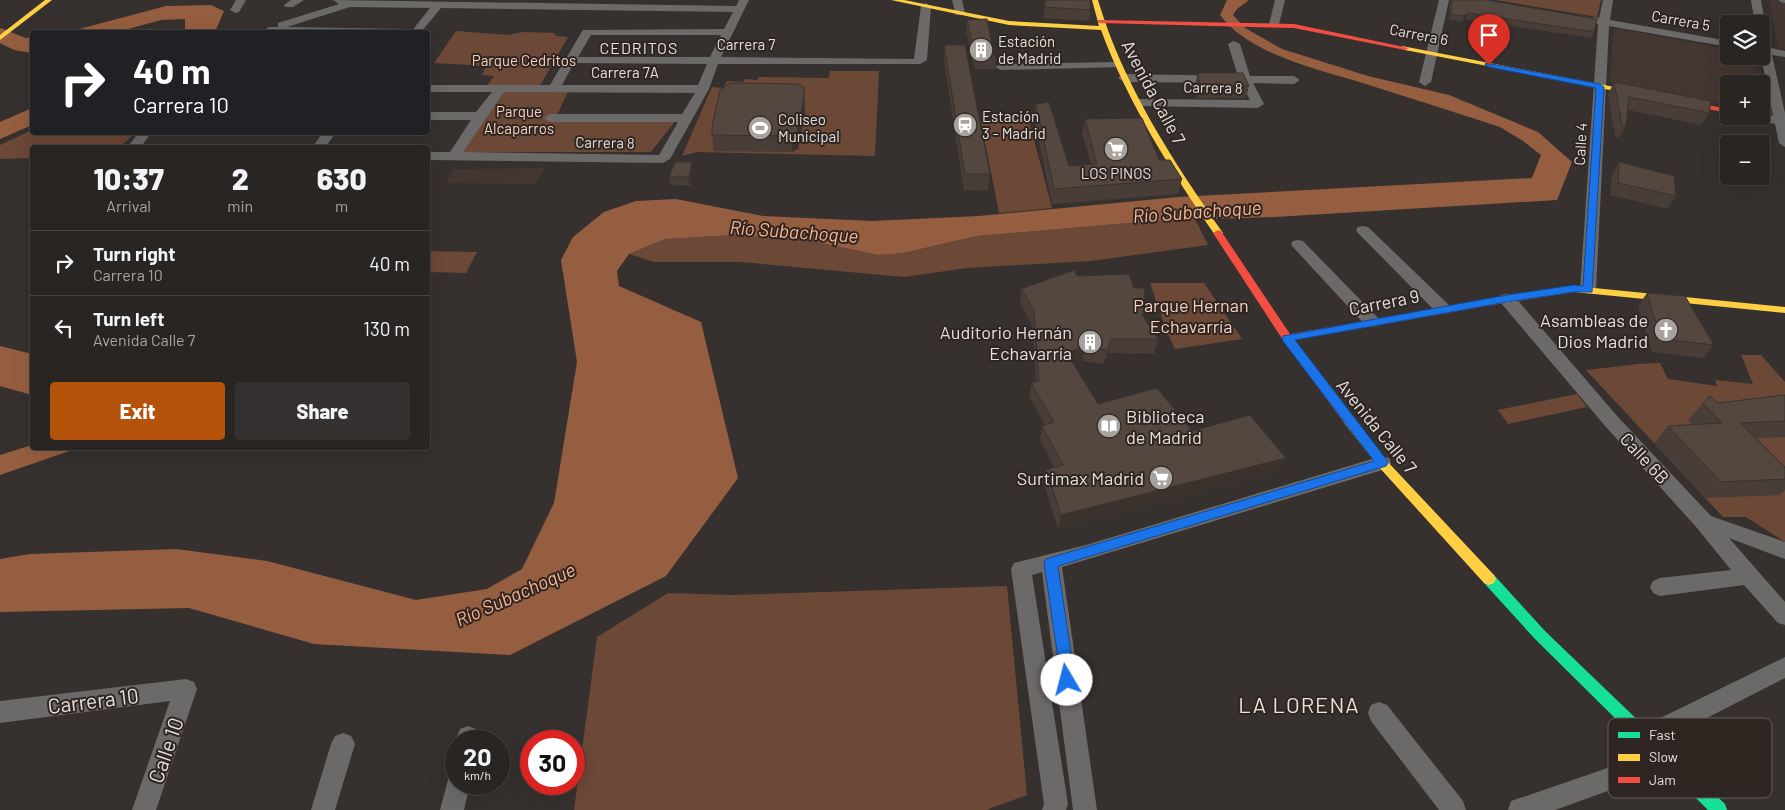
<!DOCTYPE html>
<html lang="en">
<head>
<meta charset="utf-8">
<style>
	:root { --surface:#282523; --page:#343130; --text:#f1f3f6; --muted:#a5a5a6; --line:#444241; --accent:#b45309 }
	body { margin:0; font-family:Barlow,sans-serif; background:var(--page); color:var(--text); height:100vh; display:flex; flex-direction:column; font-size:19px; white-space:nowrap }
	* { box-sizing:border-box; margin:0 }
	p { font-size:16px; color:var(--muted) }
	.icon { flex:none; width:28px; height:28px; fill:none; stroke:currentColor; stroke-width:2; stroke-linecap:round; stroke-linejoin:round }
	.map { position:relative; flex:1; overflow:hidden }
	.sheet { position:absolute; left:30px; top:145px; width:400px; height:305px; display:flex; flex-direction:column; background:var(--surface); border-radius:5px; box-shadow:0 5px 20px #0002,0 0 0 1px var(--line) }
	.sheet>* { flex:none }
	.guide { position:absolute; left:30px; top:30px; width:400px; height:105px; border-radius:5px; box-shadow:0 5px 20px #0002,0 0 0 1px var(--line); background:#202124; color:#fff; overflow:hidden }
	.buttons { position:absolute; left:1720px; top:15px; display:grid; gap:10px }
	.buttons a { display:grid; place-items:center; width:50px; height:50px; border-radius:5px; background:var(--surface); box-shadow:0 5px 20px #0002,0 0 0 1px var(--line); font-size:25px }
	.speed { position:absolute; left:445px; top:730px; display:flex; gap:10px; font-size:25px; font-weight:700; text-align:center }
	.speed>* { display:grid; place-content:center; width:65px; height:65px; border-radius:50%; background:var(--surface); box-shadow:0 5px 20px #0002,0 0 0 1px var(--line); line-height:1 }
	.speed small { font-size:12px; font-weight:400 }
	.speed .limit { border:8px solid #d22; background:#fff; color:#111 }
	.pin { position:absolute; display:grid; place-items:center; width:42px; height:42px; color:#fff; margin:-51px -21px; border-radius:50% 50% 50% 0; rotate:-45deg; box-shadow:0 0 5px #0007 }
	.pin .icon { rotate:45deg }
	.me { position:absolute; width:55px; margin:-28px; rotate:352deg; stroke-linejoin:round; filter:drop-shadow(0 0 4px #0008) }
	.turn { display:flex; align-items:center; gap:18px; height:105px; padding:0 20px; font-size:22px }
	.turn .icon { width:65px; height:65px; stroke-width:2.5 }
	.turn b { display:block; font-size:35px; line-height:42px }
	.eta { display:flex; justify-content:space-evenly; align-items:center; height:85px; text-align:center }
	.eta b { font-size:30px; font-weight:800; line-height:35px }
	.button { display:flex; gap:10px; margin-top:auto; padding:10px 20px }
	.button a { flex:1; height:58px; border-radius:5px; background:var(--accent); color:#fff; font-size:20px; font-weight:800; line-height:58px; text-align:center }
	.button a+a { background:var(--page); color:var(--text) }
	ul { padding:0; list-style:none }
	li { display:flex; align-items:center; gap:15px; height:65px; padding:0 20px; border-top:1px solid var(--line) }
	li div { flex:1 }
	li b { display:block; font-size:19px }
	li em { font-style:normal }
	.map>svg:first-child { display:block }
	.built { fill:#443630 }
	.green { fill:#6c4837 }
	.water { fill:#965e40 }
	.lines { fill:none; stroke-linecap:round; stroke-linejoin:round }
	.street { fill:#6c6a69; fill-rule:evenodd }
	.fast { fill:#16e098; fill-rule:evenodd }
	.slow { fill:#ffcf43; fill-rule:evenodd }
	.jam { fill:#f24e42; fill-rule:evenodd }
	.wall { fill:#483d37 }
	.shaded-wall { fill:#3b322d }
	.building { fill:#544740; stroke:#3b322d }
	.route { fill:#1a73e8; stroke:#114b97 }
	.labels { text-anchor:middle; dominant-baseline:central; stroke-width:4; stroke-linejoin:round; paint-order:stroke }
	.far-street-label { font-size:15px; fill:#e5dfdc; stroke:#2f2622 }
	.far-poi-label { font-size:15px; fill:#e5dfdc; stroke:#2f2622; text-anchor:start }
	.far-park-label { font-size:15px; fill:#f5d0be; stroke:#2f2622 }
	.far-neighbourhood-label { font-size:16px; letter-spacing:1px; fill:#ebe0da; stroke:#2f2622 }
	.street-label { font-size:18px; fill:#e5dfdc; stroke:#2f2622 }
	.park-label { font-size:18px; fill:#f5d0be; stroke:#2f2622 }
	.poi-label { font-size:18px; fill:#e5dfdc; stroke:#2f2622; text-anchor:end }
	.water-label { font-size:19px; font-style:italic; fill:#fcb390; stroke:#2f2622 }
	.near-street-label { font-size:21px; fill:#e5dfdc; stroke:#2f2622 }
	.near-neighbourhood-label { font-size:22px; letter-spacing:1px; fill:#ebe0da; stroke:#2f2622 }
	.key { fill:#2f2622; stroke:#665e5a; stroke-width:1 }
	.key-label { font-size:14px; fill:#e5dfdc }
</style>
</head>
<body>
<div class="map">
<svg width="1785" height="810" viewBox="0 0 1785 810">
	<rect width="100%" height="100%" fill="#36312f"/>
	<path class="built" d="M1769,0H1785V49L1778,48Z
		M1614,28L1729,49V56H1753L1759,84H1729V106L1610,82Z
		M545,168L535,184L446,183L454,169Z"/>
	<path class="green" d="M1496,0H1601L1597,17Z
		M456,31L508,35L523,32L554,33L556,36L568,37L541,84L537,87L487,86L494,76L482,75L486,66L434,63Z
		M830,71H879L875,156L697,152L682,156L712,87L723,88L727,81L743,82L745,79L757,80L759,77L829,78Z
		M503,88L569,90L556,117L676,120L651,152H459Z
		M1029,121L1052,208L999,213L981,122Z
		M32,130V132L135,133L120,147L32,148V158L0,159V145Z
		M1195,219L1208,245L1091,261L967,268L904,277L741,262H654L629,254L665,239L734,235L806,240L879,255L903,253L977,236L1152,221Z
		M428,251L477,252L466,273L428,272Z
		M1204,283L1242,339L1175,349L1166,330L1150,283Z
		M1741,355H1761L1785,382V542L1746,517H1723L1586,370L1638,364L1660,363L1668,379L1717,386L1715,380L1753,384Z
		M1577,394L1587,407L1508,424L1498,410Z
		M1007,586L1027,795L986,810H574L597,637L668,593L731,595Z"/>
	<path class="water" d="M1227,0H1249L1237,9L1233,15L1245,28L1282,49L1368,76L1449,95L1538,132L1572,162L1557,200L1275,217L1152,221L977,236L903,253L879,255L806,240L734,235L665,239L629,254L617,271L619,286L701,322L738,478L666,576L510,655L314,644L189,608L0,612V559L30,554L176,549L267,561L416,600L487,589L522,569L554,503L577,362L561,260L573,237L604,212L636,201L676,199L763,216L872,221L979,216L1179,197L1532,178L1541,155L1523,141L1500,127C1457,113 1413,99 1369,85C1322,70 1251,56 1220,15Z
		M211,5L224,11L215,32H185V19L161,20L117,32H68L166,6Z
		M0,28L26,38L32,37V53L14,50L0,43Z
		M32,108V125L0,139V122Z
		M0,346L32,354V395L0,386Z
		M32,445V448H78L0,475V455Z"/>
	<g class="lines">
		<path class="street" d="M236,0H246L239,12L235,13L230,10Z
			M291,0H304L293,7H285L284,5Z
			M333,0L736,6L739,0H749L721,57L914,59L921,6L926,3L931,6L927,60L920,64H718L709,89L670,159L663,163L428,160V152H450L471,120H428V112H476L492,92H428V85H550L583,30L724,29L733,12L441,8L421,32H411L430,8L350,7L287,27L402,29L408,32H266L264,30L269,27H278V23L339,4ZM591,35H721L710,57H578ZM574,63L707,64L698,85H562ZM504,92L695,93L682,114H550L544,118L550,122H678L659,155L463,152Z
			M952,0H962L965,13L964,15H956Z
			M1275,0H1285L1279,24L1274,27L1269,24Z
			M1439,0H1449L1431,82L1425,86L1419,82Z
			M1603,0H1613L1610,20L1729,41V47L1609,26L1596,290L1593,293H1583L1580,290L1598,24L1590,22L1589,20L1594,17L1599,18Z
			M1751,0H1761L1765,24L1764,26L1766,29L1771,48L1785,51V57L1772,55L1785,113V147L1779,143L1775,124L1752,119L1750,116H1761V113L1773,116L1761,56V24H1755Z
			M1779,0H1785V3L1780,2Z
			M1234,41L1240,44L1250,76H1294L1300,80L1294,84L1253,83L1264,104L1258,108L1139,106L1135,105L1133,102L1135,99L1250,100L1241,83L1124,82L1118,78L1124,74L1238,76L1228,44Z
			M1117,62L1123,65L1121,67L1001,70L995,67L1001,64Z
			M139,132H152L140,148H127Z
			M323,132H336L325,148H312Z
			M1363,226L1368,227L1449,305L1451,309L1449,313L1443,314L1437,313L1358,233L1356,230L1358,227Z
			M1298,240L1303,241L1378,318L1380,322L1378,326L1372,327L1366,326L1293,247L1291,244L1293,241Z
			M1507,294L1513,295L1618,417L1711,516L1785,542V559L1729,538L1785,602V625L1778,623L1744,585L1660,596L1653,593L1650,587L1653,581L1660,578L1731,570L1697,528L1606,427L1501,303L1499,299L1501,295Z
			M1382,456L1389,458L1391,463L1389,468L1062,567L1097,810H1073L1042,572L1032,575L1068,804L1066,810H1042L1044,804L1011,569L1014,563L1086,545Z
			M1785,657V678L1652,746L1644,749L1636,746L1632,738L1636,730Z
			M186,679L194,682L197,689L156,810H132L170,701L0,723V701Z
			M1379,702L1387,705L1463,801L1466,810H1439L1371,721L1368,713L1371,705Z
			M468,726L476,729L480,737L479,741H456V743L455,741L460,729Z
			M343,733L351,736L355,744L335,810H311L331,744L335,736Z
			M1666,748L1674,751L1678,759L1674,767L1666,770L1555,810H1508L1511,801L1520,798Z
			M456,773V784H470L464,810H440L449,776Z"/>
		<path class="fast" d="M1489,573L1494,575L1545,631L1725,804L1727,810H1708L1535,639L1484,583L1482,579L1484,575Z"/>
		<path class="slow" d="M45,0H52L0,40V35Z
			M891,0H904L1009,21L1099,26L1092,0H1098C1123,85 1173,161 1223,233L1221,235H1215C1171,171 1128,103 1101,30L1009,25Z
			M1402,46L1651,94L1655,96L1651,98L1405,50L1401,48Z
			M1574,286L1785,307V313L1574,292L1504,303L1499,300L1504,297Z
			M1349,417L1353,418L1386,460L1494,575L1496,579L1494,583L1489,585L1484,583L1378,466L1345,424L1343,421Z"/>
		<path class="jam" d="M1098,20L1294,24L1409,48L1405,50L1294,28L1100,23L1098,22Z
			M1648,94L1729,109V113L1651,98L1647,96Z
			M1218,230L1221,231L1290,334L1504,297L1509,300L1504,303L1294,340L1353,418L1355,421L1349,425L1345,424L1283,340L1213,233Z"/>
	</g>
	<path class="wall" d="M1045,0L1090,10L1089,21L1043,18Z
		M1450,0H1487L1594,32L1591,38L1466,19L1461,22L1449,19Z
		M967,20L994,56L996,58L995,69H975L966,31Z
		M944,45L990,174L988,190L964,191L944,60Z
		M1198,73L1249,86L1246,98H1197L1195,84Z
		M1614,82L1709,113L1701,125L1628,110L1626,125L1619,137H1615L1608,94Z
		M804,87L805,113L798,149L792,152L714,151L712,135Z
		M1036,104L1069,166L1091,164L1082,134L1085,119L1159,160L1182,179L1178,194L1052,204L1034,118Z
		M1619,162L1676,196L1668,209L1610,195L1612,175Z
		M693,171L690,186L671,185L669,177Z
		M1077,276L1143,316L1158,339L1154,354L1108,353L1104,364L1083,361L1073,364L1098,404L1286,458L1279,472L1058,529L1044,484L1046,470L1054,467L1040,440L1042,426L1045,425L1029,397L1031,383L1036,382L1032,325L1020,303L1021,289Z
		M1647,293L1714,345L1703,358L1652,352L1638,306Z
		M1785,395V437L1756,438L1785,467V490L1780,495L1705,498L1654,443L1668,426L1693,425L1688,420L1703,403H1718Z"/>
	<path class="shaded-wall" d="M1468,13L1466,19L1461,22L1464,16Z
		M804,87L805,113L798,149L792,152L791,136Z
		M692,162L693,171L690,186L689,177Z
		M1111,339L1108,353L1104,364L1108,350Z
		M1086,346L1083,361L1064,367L1067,353Z
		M1286,458L1279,472L1058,529L1061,515Z"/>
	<path class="building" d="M1045,0H1090V10L1044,7Z
		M1452,0H1487L1597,19L1594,32L1468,13L1464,16L1451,14Z
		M987,19L994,56L996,58H976L967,20Z
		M944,45H965L990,174H965Z
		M1198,73H1243L1249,86H1200Z
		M1614,82L1711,101L1709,113L1629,97L1626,125H1622Z
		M736,83L797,84L804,87V97L797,133L791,136L712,135V127L720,90L728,84Z
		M1049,102L1069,166L1097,164L1085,119L1142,118L1159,160H1170L1182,179L1054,189L1036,104Z
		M675,162H692L689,177H669Z
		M1619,162L1674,176L1676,196L1618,183Z
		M1074,270L1077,276L1129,274L1134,288H1145L1143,316L1158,339H1111L1108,350L1086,346L1067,353L1098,404L1157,388L1192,431L1250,415L1286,458L1061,515L1046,470L1063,465L1042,426L1054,422L1031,383L1039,381L1034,310L1021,289Z
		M1647,293L1685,296L1714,345L1661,339Z
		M1785,395V421L1740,423L1785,467V479L1721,482L1668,426L1722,423L1703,403L1710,396L1718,403Z"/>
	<path class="route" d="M1486,63L1600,84L1604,87L1592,292H1574L1507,302L1295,340L1386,459L1388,463L1386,466L1058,566L1075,680L1072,685L1067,687L1062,685L1044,563L1046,559L1374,461L1283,341L1282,338L1283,336L1507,295L1574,285L1583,286L1596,88L1489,67L1485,65Z"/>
	<defs>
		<g id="building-disc" transform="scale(1.25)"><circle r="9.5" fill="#a8a29f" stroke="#2f2622"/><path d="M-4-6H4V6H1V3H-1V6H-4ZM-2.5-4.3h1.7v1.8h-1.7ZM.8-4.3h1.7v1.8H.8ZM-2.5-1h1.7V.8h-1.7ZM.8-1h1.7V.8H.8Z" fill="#fff"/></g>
		<g id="station-disc" transform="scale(1.25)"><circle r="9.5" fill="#a8a29f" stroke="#2f2622"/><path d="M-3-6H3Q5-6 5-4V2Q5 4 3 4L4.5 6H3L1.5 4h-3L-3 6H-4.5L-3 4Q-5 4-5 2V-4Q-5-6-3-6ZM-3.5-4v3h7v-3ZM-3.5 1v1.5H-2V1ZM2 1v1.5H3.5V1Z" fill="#fff"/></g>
		<g id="stadium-disc" transform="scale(1.25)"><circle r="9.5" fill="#a8a29f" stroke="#2f2622"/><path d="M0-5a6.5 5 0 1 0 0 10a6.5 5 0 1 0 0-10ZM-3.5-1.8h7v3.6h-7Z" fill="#fff"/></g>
		<g id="supermarket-disc" transform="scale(1.25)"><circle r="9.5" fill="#a8a29f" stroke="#2f2622"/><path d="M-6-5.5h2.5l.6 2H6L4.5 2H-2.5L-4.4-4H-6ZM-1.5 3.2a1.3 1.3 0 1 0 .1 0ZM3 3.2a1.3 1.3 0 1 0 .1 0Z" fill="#fff"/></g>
		<g id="church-disc" transform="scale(1.25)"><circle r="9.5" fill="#a8a29f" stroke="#2f2622"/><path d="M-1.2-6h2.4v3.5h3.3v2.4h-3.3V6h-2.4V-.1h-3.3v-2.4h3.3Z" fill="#fff"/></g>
		<g id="library-disc" transform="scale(1.25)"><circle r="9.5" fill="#a8a29f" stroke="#2f2622"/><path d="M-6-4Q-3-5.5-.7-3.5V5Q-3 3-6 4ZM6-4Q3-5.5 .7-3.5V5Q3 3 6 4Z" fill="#fff"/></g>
	</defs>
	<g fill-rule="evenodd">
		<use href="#building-disc" x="981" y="50"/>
		<use href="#station-disc" x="965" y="125"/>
		<use href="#stadium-disc" x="760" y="128"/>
		<use href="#supermarket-disc" x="1116" y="149"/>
		<use href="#church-disc" x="1666" y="330"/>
		<use href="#building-disc" x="1090" y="342"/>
		<use href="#library-disc" x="1109" y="426"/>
		<use href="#supermarket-disc" x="1161" y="478"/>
	</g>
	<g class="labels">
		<g class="far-street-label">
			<text transform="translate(1681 20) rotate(10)">Carrera 5</text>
			<text transform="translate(1419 34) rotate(11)">Carrera 6</text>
			<text x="746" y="44">Carrera 7</text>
			<text x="625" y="72">Carrera 7A</text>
			<text transform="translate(1213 87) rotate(1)">Carrera 8</text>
			<text transform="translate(605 142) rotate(1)">Carrera 8</text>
			<text transform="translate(1580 144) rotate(-87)">Calle 4</text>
		</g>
		<g class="far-poi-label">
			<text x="998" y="41">Estación<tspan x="998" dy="17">de Madrid</tspan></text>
			<text x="982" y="116">Estación<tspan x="982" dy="17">3 - Madrid</tspan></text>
			<text x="778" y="119">Coliseo<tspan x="778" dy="17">Municipal</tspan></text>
			<text x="1116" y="173" text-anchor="middle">LOS PINOS</text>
		</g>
		<g class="far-park-label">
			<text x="524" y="60">Parque Cedritos</text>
			<text x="519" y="111">Parque<tspan x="519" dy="17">Alcaparros</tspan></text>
		</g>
		<g class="far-neighbourhood-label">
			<text x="639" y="47">CEDRITOS</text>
		</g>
		<g class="street-label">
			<text transform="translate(1154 92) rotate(62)">Avenida Calle 7</text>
			<text transform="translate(1384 302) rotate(-11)">Carrera 9</text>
			<text transform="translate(1377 426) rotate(51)">Avenida Calle 7</text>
			<text transform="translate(1645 458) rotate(47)">Calle 6B</text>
		</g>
		<g class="park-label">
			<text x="1191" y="305">Parque Hernan<tspan x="1191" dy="21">Echavarría</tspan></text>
		</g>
		<g class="poi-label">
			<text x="1648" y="320">Asambleas de<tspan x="1648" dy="21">Dios Madrid</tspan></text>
			<text x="1072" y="332">Auditorio Hernán<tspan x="1072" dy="21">Echavarría</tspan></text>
			<text x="1126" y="416" text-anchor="start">Biblioteca<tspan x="1126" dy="21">de Madrid</tspan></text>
			<text x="1144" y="478">Surtimax Madrid</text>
		</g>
		<g class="water-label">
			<text transform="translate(1197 211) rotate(-4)">Río Subachoque</text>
			<text transform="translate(794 231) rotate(4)">Río Subachoque</text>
			<text transform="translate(515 594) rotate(-24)">Río Subachoque</text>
		</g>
		<g class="near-street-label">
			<text transform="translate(93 700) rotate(-7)">Carrera 10</text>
			<text transform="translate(165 750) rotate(-71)">Calle 10</text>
		</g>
		<g class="near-neighbourhood-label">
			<text x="1299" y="704">LA LORENA</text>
		</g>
	</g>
	<rect x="1608" y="718" width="164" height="80" rx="8" class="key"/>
	<rect x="1618" y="732" width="22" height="6" fill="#16e098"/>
	<rect x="1618" y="754" width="22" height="7" fill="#ffcf43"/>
	<rect x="1618" y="777" width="22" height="6" fill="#f24e42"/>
	<g class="key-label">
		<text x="1649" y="740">Fast</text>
		<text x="1649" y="762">Slow</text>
		<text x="1649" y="785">Jam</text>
	</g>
</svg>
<div class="buttons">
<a><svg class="icon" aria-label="layers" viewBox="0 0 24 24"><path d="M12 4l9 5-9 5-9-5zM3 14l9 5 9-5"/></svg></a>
<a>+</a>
<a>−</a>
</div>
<div class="speed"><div>20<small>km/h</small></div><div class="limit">30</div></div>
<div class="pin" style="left:1489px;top:65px;background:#d93025"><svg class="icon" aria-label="arrive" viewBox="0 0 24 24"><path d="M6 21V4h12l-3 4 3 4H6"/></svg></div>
<svg class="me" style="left:1067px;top:680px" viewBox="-20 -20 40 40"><circle r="19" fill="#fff"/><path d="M0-13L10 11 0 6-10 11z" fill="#1a73e8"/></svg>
<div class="guide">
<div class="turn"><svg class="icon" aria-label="right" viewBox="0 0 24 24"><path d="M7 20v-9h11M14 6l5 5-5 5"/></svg><div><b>40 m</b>Carrera 10</div></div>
</div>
<section class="sheet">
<div class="eta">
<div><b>10:37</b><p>Arrival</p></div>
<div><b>2</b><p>min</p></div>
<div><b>630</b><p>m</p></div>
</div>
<ul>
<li><svg class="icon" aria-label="right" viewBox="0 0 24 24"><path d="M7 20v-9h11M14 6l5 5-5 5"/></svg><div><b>Turn right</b><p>Carrera 10</p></div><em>40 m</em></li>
<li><svg class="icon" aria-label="left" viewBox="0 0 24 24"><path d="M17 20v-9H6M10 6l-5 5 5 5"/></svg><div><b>Turn left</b><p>Avenida Calle 7</p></div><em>130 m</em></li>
</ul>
<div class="button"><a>Exit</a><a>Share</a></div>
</section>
</div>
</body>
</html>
